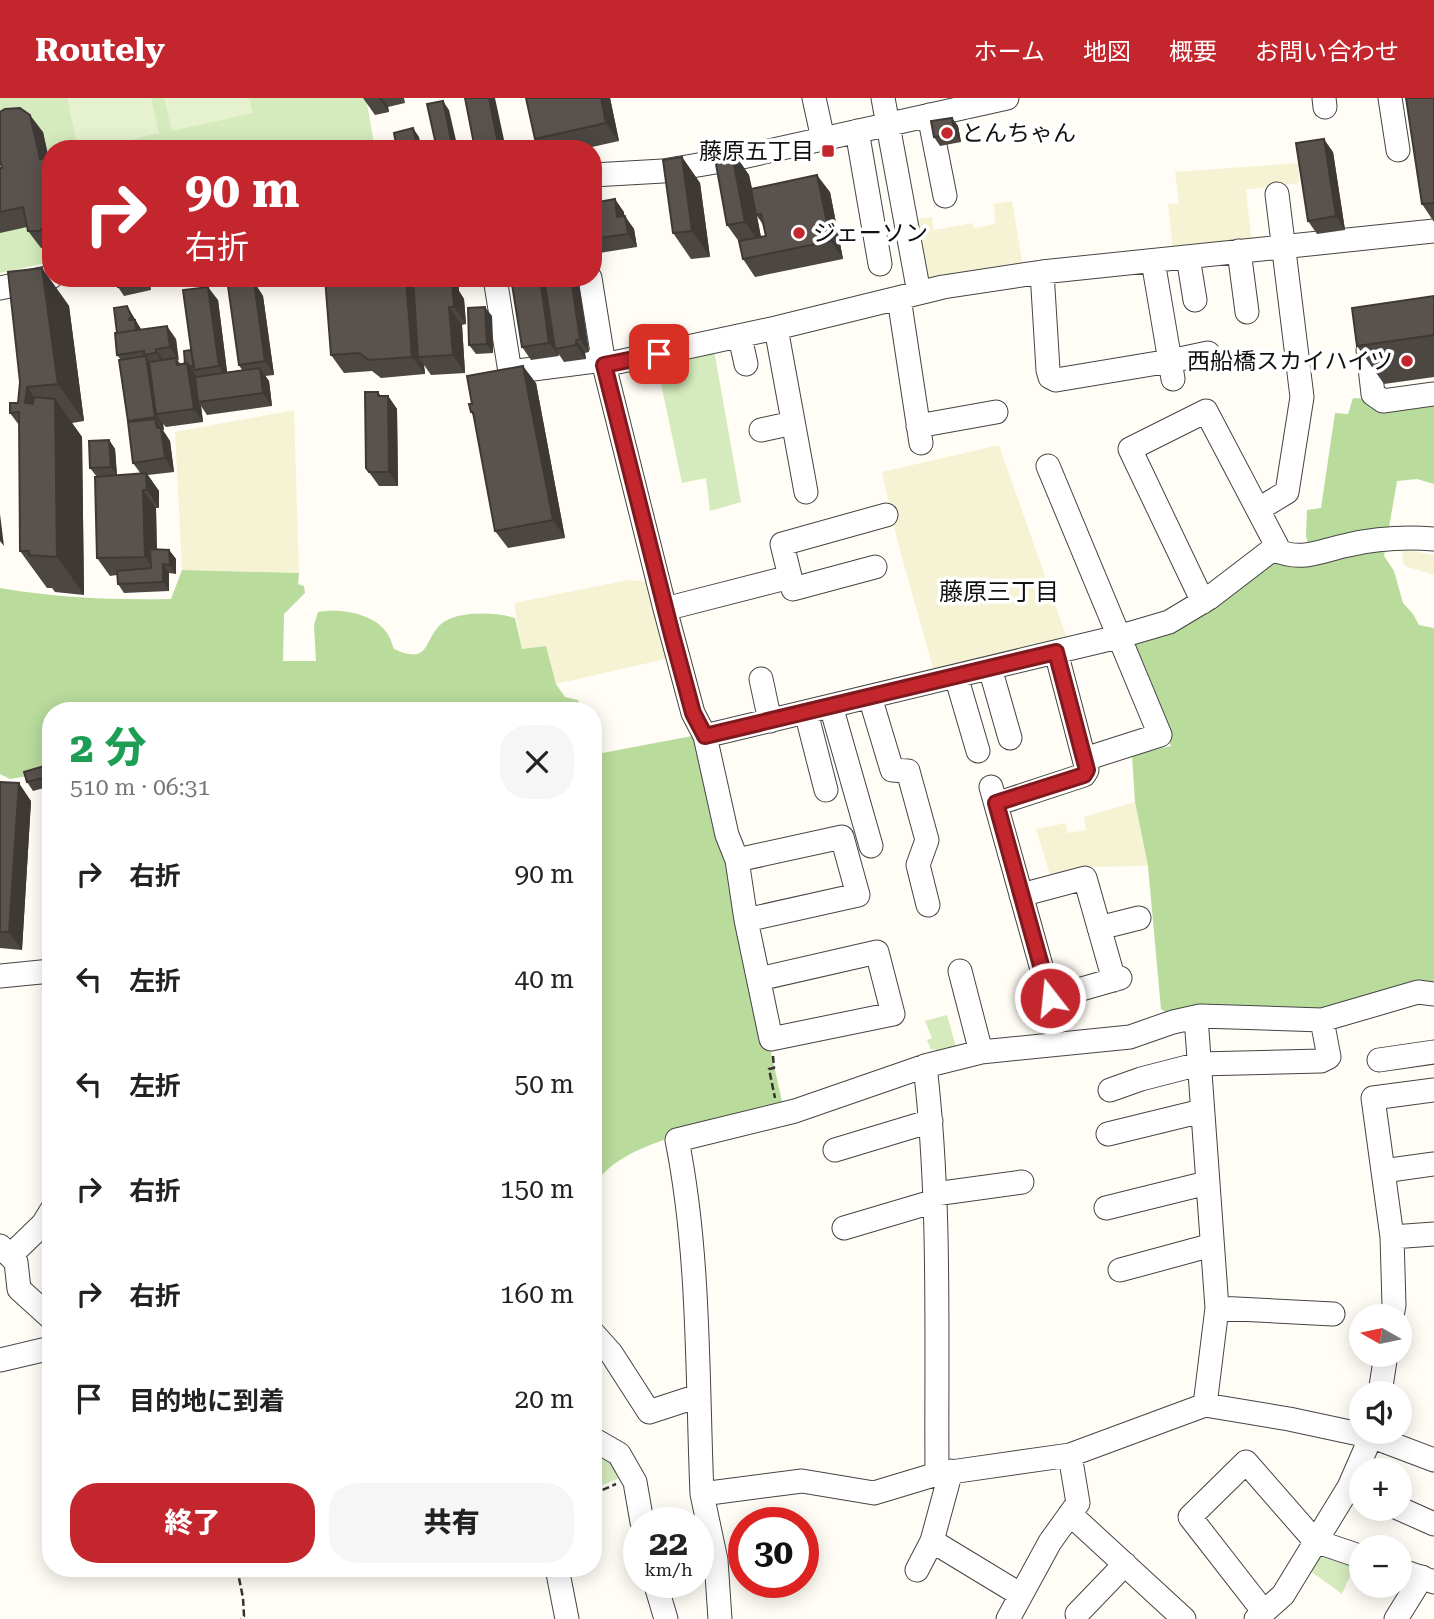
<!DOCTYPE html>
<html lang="ja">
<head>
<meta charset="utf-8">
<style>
	:root { --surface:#fff; --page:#f6f6f6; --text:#222; --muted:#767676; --accent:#c4262e }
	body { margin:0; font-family:"Roboto Serif","Noto Sans JP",serif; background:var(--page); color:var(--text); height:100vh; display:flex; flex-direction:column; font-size:26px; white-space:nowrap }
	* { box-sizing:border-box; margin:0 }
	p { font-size:23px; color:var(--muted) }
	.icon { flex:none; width:38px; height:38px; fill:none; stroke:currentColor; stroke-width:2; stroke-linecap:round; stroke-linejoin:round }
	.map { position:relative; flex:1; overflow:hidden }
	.sheet { position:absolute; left:42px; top:604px; width:560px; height:875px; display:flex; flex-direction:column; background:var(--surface); border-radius:28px; box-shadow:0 4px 18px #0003 }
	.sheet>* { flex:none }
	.hud { position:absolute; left:42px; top:42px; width:560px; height:147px; border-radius:28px; box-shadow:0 4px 18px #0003; background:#c4262e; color:#fff; overflow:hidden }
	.needle { width:46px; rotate:279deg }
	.tools { position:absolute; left:1349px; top:1206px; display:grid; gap:14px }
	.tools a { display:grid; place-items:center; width:63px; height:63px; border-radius:50%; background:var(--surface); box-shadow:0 4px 18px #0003; font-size:35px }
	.speed { position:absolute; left:623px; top:1409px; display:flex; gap:14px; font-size:35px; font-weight:700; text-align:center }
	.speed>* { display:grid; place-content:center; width:91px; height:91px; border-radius:50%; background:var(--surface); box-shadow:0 4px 18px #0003; line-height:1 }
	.speed small { font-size:18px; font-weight:400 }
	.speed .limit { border:10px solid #d22; background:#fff; color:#111 }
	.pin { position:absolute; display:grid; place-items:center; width:60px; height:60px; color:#fff; margin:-30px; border-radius:14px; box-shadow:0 4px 10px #0006 }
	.me { position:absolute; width:77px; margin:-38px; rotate:344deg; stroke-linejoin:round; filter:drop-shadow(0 0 5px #0008) }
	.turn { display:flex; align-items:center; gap:24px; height:147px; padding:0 28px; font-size:32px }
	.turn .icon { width:91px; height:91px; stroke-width:2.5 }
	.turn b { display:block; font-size:49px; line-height:60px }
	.round { display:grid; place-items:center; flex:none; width:74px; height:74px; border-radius:28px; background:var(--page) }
	.headline { display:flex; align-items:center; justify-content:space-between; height:119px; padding:0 28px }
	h1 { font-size:42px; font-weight:800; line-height:52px; color:#1e9e55 }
	.cta { display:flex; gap:14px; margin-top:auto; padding:14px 28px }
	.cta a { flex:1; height:80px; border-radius:28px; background:var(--accent); color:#fff; font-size:28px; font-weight:800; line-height:80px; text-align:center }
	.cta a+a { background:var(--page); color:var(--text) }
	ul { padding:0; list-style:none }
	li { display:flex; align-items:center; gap:21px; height:105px; padding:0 28px }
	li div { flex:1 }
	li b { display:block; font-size:26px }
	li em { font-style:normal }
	header { display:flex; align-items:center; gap:42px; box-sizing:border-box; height:98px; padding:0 35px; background:var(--accent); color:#fff }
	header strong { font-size:33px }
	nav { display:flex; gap:38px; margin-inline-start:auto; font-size:24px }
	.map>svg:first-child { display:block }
	.farmland { fill:#f6f3d4 }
	.green { fill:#d5ebbd }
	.forest { fill:#b9dc9c }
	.pitch { fill:#e6f2cf }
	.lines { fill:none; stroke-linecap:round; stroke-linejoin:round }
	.minor-casing { stroke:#444; stroke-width:25 }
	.path { stroke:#333; stroke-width:2.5; stroke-dasharray:7 3.5; stroke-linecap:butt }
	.minor { stroke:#fff; stroke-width:23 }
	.wall { fill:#4d4742; fill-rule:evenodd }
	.shaded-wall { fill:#3f3936 }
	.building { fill:#5a524d; stroke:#3f3936; stroke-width:2 }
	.route-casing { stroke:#7f191e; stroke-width:18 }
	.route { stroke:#c4262e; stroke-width:12 }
	.poi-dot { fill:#c4262e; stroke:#fff; stroke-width:2.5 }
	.labels { text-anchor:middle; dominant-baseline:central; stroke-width:7; stroke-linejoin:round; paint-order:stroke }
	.poi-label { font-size:23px; fill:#111; stroke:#fff; text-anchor:start }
	.neighbourhood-label { font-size:24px; fill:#111; stroke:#fff }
</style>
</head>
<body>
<header>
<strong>Routely</strong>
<nav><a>ホーム</a><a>地図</a><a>概要</a><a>お問い合わせ</a></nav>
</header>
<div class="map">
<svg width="1434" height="1521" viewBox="0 0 1434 1521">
	<rect width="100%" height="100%" fill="#fffdf5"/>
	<path class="farmland" d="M1298,65L1299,85L1246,92L1252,146L1173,155L1168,106L1179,105L1175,74Z
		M1012,103L1023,168L924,185L911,122L932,119L934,132L972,125L974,130L995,126L994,106Z
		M294,312L299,475L182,472L175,334Z
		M999,347L1069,546L936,581L898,445L882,374Z
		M1403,451L1434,457V477L1405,468L1402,462Z
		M628,482L651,484L670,560L556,586L546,548L522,551L514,505Z
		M1135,704L1148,768L1089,769L1051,780L1036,731L1066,725L1068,735L1086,732L1084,719Z"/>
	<path class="green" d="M0,0H366L375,51H51V164L0,175Z
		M714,252L741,404L710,413L706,380L682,385L656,262Z
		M947,917L956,949L937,956L935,951L931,952L927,942L932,940L925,923Z
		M593,1352L612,1363L622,1379L593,1391Z
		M1318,1450L1357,1463L1342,1496L1306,1470Z"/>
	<path class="forest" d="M1353,300L1434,305V386L1417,381L1397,383L1384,458L1394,473L1403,505L1413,516L1419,527L1434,530V891L1343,915L1175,919L1161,911L1148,768L1135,704L1132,657L1171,648L1127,542L1267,461L1310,453L1306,438L1307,412L1321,410L1335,315L1348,316Z
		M182,472L299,475L298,486L304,488L305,495L284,516L283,563H316L314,527L318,514C339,510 374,515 387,535C390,539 392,546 394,551C430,567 423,544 440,527C455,512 497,514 515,520L522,551L546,548L556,586L565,599L578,602L582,612H51V674L10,681L0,676V490C57,500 113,502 171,501Z
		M692,638L703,653L784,1012C734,1024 614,1041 593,1091V646L597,656Z"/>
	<path class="pitch" d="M67,0H151L159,35L93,51H78Z
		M164,0H249L253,15L172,33Z"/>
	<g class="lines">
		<g class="minor-casing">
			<path id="minor" d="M814,0L823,41
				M883,0L919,195
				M1324,0L1325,9
				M1390,0L1398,52
				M929,17L945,98
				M857,33L880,166
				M593,77L663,73L733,61L1007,0
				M1239,153L1247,214
				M1188,159L1195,202
				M1042,174L1048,272L1050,279L1056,282L1170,263L1153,163
				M495,180L510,274L603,262
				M590,180L604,267L665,511L693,615L705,638L727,737L737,762L746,822L771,941L893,916L877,854L759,881
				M0,190L51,179
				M899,200L921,345
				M776,230L806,394
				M1434,234L1374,243L1368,252L1373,296L1383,303L1434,296
				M740,239L746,266
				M604,267L776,230L943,189L1042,174L1434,133
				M1173,281L1170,263L1208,255
				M918,328L996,314
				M761,332L793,325
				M1048,368L1160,637L1085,661
				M1259,411L1287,394L1302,299L1277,96
				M1274,452C1303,464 1319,453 1348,447C1374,441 1407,439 1434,441
				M875,469L793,491L782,446L886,417
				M665,511L790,479
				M990,570L1010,640
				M956,578L978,653
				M761,581L770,623
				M870,599L892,672L908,673L927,742L918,767L928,807
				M831,608L871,748
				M806,614L826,692
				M705,638L1118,539L1169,524L1209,500L1277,448L1206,313L1130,351L1203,504
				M991,689L1050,900L1120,880
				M996,706L1084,677L1087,672L1056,554
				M737,762L842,739L858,797L746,822
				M1021,797L1085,780L1114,882
				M1099,830L1139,820
				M960,873L981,954
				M0,878L51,873
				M1434,896L1418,894L1322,922L1200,918L1173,924L1130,939L981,954L925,968L795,1013L677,1042C700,1157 697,1279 702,1396L802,1383L874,1395L937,1376L1070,1357L1205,1307L1289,1321L1373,1339L1434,1362
				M1196,919L1217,1210L1205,1307
				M1379,962L1434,954
				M925,968C941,1103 936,1240 937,1376
				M1110,992L1141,981L1199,966L1321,963L1329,959L1322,922
				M1108,1036L1202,1013
				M835,1052L931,1023
				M1383,1073L1434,1066
				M935,1096L1022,1084
				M1106,1110L1207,1085
				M844,1130L935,1103
				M1392,1139L1434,1136
				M0,1148L16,1164L19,1191L51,1220
				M11,1157L43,1126L51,1113
				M1120,1172L1212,1147
				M1217,1210L1333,1216
				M1392,1218L1394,1207L1392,1139L1373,1000L1434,992
				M593,1235L611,1255L649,1314L698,1298
				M0,1262L51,1250
				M1380,1295L1386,1256
				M593,1341L619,1356L635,1384L642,1424
				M951,1373L932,1443L1021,1497
				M1362,1395L1349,1389L1373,1334
				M702,1396L716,1462L720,1521
				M1398,1410L1434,1426
				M1070,1416L1184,1521
				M557,1470L567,1521
				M917,1472L932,1443
				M1400,1472L1434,1484
				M655,1484L666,1521
				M1264,1514L1190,1419L1246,1364L1315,1443L1362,1459
				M1077,1516L1125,1466
				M1008,1521L1050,1444L1078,1405L1070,1357
				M1256,1521L1283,1497L1349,1389
				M1396,1521L1422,1479"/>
		</g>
		<path class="path" d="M773,958L774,970L769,971L775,1000
			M593,1396L616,1386
			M237,1470L243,1500L244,1518L241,1521"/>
		<use href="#minor" class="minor"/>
	</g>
	<path class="wall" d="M363,0H404L405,5L388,9L389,14L375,17Z
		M610,0L619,43L583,51H542L535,41Z
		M1434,0V124L1422,106Z
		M952,20L958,28L961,44L940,48L934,39Z
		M43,34L48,59H51V150H41L28,133L27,129L0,135V70Z
		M731,51L749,77L752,90L830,94L843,161L755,179L743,161L740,145L727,127ZM757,118L764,128L766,138L761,139Z
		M1333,54L1345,132L1317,136L1308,123Z
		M682,59L700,85L710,159L691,161L673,135Z
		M593,105L624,114V118L634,131L637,149L593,156Z
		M42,170L69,208L84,323L72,325L82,339L84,497L55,494L52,490H47L20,453L19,327L10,315L18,305Z
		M148,180L151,192L124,198L118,189Z
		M325,180H458L459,193L464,201L466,226L462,227L465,275L431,277L424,267L425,276L381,280L372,273L344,275L331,257Z
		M511,180H544L545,181L544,180H578L589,254L585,255L586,261L564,264L558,255L559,258L531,262L522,249Z
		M254,184L263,198L274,277L265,278L269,283L272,308L207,317L201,308L203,324L166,329L163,326L164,332H163L170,343L174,374L148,377L159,393V410H156L157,451L169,452L176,461V476L169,475V493L124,495L118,486L117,477L110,478L97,460L141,376L133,365L121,262L117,257V235L127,208L141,232L176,241L178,263L181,266H185L218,202L227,274L242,272L239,267Z
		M1434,198V279L1384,286L1357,248Z
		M492,218L493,255L476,256L469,247Z
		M536,285L565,440L508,450L495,433L474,319L471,314Z
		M381,298H388L397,311L398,388H379L366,370Z
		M109,342L115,351L117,378L97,379L90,370Z
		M51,666V688L33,693L27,684Z
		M0,684L31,703L22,852L0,850Z"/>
	<path class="shaded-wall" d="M379,0H382L388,9L389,14Z
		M489,0H495L506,51H499Z
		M601,0H610L619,43L606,25Z
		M443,3L449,12L458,51H453Z
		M30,17L43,34L51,70L40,61Z
		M952,20L958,28L961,44L955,36Z
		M413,30L419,39L422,51H418Z
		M1324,41L1333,54L1345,132L1336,118Z
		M731,51L749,77L763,150L745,124Z
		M682,59L700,85L710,159L692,133Z
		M817,77L830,94L843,161L831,143Z
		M615,101L624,114L626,133L617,119Z
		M43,105L51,116V133L48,128Z
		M625,118L634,131L637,149L628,136Z
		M42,170L69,208L84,323L58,286Z
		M144,180H148L151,192L144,183Z
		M406,180H417L418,259L424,267L425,276L412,259Z
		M447,180H458L459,193L464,201L466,226L454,209Z
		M540,180H544L548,186L555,251L558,255L559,258L549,245Z
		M571,180H578L589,254L580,241Z
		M254,184L263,198L274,277L265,263Z
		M208,189L218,202L228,281L219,268Z
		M127,208L141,231L143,245L129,222Z
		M449,209L462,227L465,275L453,257Z
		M485,209L492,218L493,255L487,246Z
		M167,228L176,241L179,263L170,249Z
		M576,242L585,255L586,261L576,247Z
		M156,251L165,265V268L156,255Z
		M146,258L155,272L156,316L163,326L164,332L155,319Z
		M187,265L197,279L198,304L201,308L203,324L194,311Z
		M523,268L536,285L565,440L553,422Z
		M260,270L269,283L272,308L263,295Z
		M27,289L54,327L25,305Z
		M378,294L388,307V298L397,311L398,388L389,374L378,298Z
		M55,301L82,339L84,497L57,459Z
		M155,321L170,343L174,374L165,360L157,330Z
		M109,342L115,351L117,378L111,369Z
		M146,375L159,393V410L147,392Z
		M143,392L156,410L157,476L145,459Z
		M0,416L4,448L0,443Z
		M169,452L176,461V476L170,467Z
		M163,466L169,475V493L163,484Z
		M19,685L31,703L22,852L9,834Z"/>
	<path class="building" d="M465,0H489L499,51H475Z
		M526,0H601L606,25L535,41Z
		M1406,0H1434V105L1422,106Z
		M443,3L453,51H437L427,6Z
		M20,10L30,17L40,61L51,59V103L43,105L48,128L39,133H28L23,109L0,114V70H2L0,63V14L5,11Z
		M952,20L955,36L934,39L931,23Z
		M413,30L418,51H397L394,35Z
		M1324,41L1336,118L1308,123L1296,45Z
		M111,45L112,51H86Z
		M731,51L745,124L727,127L714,55Z
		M682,59L692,133L673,135L663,62Z
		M817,77L831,143L743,161L739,143L766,138L761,116L756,117L751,91Z
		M615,101L617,119L625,118L628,136L593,141V105Z
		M42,170L58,286L27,289L25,305L33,306L34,299L55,301L57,459L29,457V453H20L19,314L10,315V305H18L20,284L8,174Z
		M116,180H144V183L118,189Z
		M325,180H406L412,259L369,262L359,255L331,257Z
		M413,180H447V184L452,183L454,209H449L453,257L418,259Z
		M511,180H540L549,245L522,249Z
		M544,180H571L580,241L576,242V247L555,251Z
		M254,184L265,263L239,267L228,188Z
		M208,189L219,268L194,272L183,192Z
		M1434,198V237L1357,248L1352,210Z
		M127,208L131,218L129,222H135L136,232L117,235L114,210Z
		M485,209L487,246L469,247L468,210Z
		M167,228L170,249L156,251V255L144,257V253L117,257L115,235Z
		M191,252L194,268L190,269L187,265L185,266L184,253Z
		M146,258L155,319L128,323L119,262Z
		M176,260L177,267L187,265L194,311L156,316L149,264Z
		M523,268L553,422L495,433L473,314H471L469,306H472L467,278Z
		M260,270L263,295L198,304L195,279Z
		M365,294H378V298H388L389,374H369L366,370Z
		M155,321L157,330H161L165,360L133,365L128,324Z
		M109,342L111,369L90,370L89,343Z
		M146,375L147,392H143L145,459L97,460L95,379Z
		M150,451L169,452L170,467L163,466V484L118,486L117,473L151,470Z
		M51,666V678L27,684L24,674Z
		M0,684L19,685L9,834H0Z"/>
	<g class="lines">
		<g class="route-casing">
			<path id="route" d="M659,256L604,267L672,537L693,615L705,638L1056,554L1087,672L1084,677L996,705L1050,900"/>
		</g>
		<use href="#route" class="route"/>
	</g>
	<g class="poi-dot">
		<circle cx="947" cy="35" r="7"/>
		<rect x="821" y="46" width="14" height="14" rx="3.5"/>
		<circle cx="799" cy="135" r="7"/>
		<circle cx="1407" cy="263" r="7"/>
	</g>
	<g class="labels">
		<g class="poi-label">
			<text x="961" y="35">とんちゃん</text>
			<text x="814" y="53" text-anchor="end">藤原五丁目</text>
			<text x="813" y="135">ジェーソン</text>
			<text x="1393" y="263" text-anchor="end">西船橋スカイハイツ</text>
		</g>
		<g class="neighbourhood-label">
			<text x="999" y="494">藤原三丁目</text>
		</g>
	</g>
</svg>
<div class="tools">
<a><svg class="needle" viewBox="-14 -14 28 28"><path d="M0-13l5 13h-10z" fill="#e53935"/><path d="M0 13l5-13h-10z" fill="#767676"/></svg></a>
<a><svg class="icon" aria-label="sound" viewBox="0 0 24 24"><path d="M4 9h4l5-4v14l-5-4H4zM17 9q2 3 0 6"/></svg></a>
<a>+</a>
<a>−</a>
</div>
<div class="speed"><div>22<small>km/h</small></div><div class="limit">30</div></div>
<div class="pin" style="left:659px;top:256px;background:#d93025"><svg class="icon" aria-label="arrive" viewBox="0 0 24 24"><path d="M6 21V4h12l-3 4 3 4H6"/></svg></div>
<svg class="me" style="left:1050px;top:900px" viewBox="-20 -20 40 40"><circle r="17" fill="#c4262e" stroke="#fff" stroke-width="3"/><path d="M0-11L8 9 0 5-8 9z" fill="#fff"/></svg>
<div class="hud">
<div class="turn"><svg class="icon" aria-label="right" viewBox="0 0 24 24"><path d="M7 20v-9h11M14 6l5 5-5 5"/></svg><div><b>90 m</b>右折</div></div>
</div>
<section class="sheet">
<div class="headline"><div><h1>2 分</h1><p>510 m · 06:31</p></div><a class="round"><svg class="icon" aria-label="close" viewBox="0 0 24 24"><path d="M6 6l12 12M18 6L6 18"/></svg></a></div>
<ul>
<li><svg class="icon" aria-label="right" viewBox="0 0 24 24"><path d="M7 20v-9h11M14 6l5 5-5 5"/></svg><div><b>右折</b></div><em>90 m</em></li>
<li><svg class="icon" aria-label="left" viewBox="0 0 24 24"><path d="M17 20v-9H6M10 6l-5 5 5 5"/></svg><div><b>左折</b></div><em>40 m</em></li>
<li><svg class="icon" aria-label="left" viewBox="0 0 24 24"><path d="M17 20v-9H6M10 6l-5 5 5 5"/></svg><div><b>左折</b></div><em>50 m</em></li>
<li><svg class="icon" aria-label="right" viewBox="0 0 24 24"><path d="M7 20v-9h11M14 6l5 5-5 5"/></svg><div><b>右折</b></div><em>150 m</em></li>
<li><svg class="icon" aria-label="right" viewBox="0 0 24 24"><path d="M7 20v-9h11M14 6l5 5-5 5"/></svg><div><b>右折</b></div><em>160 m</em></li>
<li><svg class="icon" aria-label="arrive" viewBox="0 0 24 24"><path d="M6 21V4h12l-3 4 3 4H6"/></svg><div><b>目的地に到着</b></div><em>20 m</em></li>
</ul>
<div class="cta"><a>終了</a><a>共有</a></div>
</section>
</div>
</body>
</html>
